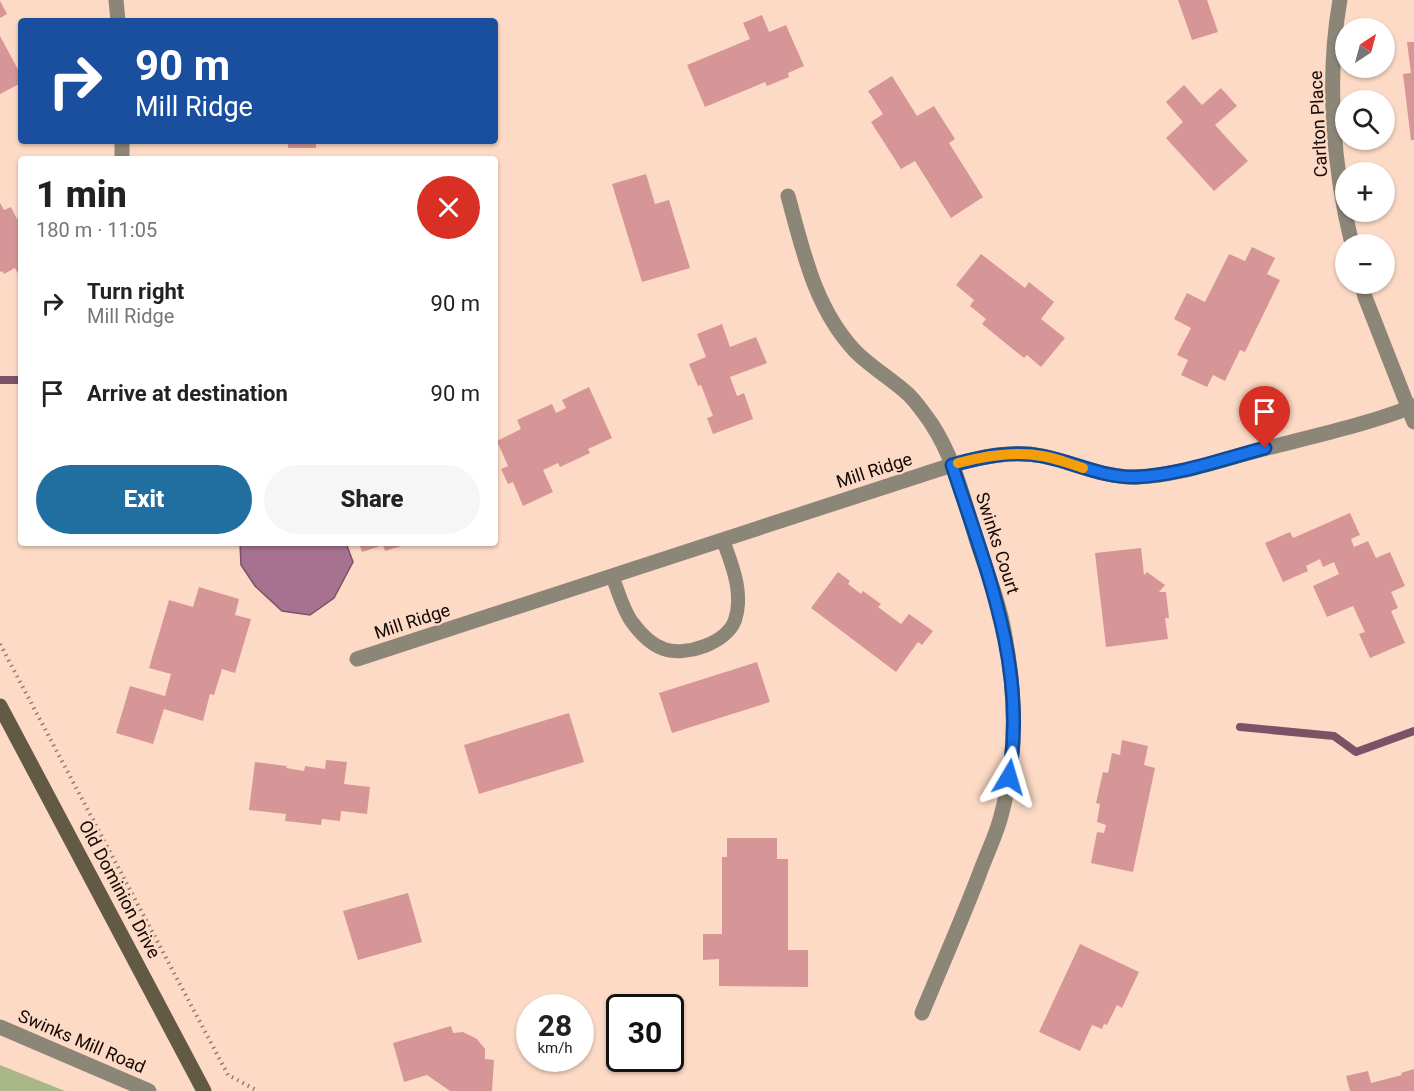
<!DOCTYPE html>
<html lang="en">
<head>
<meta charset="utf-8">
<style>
	:root { --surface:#fff; --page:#f6f6f6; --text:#222; --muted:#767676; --accent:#216fa1 }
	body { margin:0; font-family:Roboto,sans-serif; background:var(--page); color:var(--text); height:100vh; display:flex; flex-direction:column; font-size:22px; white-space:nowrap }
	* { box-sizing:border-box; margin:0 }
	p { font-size:20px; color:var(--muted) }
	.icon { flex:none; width:33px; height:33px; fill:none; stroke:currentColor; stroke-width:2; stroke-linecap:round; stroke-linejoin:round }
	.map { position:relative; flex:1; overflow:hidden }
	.drawer { position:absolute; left:18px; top:156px; width:480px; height:390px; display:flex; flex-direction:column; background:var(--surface); border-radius:6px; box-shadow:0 2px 4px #0004 }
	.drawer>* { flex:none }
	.guide { position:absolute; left:18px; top:18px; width:480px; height:126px; border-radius:6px; box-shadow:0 2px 4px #0004; background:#1a4fa0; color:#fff; overflow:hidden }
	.needle { width:39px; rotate:36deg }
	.controls { position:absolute; left:1335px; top:18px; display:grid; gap:12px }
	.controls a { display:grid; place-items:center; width:60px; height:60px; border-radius:50%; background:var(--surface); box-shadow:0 2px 4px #0004; font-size:30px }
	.speed { position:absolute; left:516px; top:994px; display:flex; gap:12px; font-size:30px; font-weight:700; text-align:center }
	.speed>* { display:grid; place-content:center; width:78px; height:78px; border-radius:50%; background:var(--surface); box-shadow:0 2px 4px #0004; line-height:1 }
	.speed small { font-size:15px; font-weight:400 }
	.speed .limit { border:3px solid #111; border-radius:9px; background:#fff; color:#111 }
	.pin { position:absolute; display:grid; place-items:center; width:51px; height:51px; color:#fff; margin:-62px -26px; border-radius:50% 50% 50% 0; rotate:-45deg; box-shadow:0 0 6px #0007 }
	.pin .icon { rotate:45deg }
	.me { position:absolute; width:66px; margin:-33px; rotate:7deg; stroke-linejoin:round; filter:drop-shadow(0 0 4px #0008) }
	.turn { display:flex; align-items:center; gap:21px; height:126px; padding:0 18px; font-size:27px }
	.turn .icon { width:78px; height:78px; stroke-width:2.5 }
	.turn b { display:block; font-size:42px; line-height:51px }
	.round { display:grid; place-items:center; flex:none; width:63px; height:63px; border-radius:32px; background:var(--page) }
	.head { display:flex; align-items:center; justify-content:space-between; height:102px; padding:0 18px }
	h1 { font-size:36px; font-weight:800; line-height:45px }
	.action { display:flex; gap:12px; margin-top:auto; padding:12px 18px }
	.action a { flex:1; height:69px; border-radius:36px; background:var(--accent); color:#fff; font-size:24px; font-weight:800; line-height:69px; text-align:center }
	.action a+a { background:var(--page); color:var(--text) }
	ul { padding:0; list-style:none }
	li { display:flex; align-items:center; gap:18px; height:90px; padding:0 18px }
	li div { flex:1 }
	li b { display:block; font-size:22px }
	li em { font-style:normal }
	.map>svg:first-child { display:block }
	.green { fill:#a9b686 }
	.water { fill:#a77290; stroke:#7b5266; stroke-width:1.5 }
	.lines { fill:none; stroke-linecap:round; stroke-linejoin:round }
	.stream { stroke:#7b5266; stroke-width:8 }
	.building { fill:#d69697 }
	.path { stroke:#947b6e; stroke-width:4; stroke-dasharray:1.5 4.5; stroke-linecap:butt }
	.service { stroke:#8c8678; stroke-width:14 }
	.minor { stroke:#8c8678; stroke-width:15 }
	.tertiary { stroke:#8c8678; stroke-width:15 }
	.secondary { stroke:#635a46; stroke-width:15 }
	.route-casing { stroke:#114b97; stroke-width:15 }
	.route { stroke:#1a73e8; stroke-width:10 }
	.slow { stroke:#f59e0b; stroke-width:10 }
	.labels { text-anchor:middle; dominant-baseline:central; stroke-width:4.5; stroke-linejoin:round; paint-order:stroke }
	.street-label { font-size:18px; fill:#140904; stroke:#fddac5 }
</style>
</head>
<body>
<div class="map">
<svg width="1414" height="1091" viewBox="0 0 1414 1091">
	<rect width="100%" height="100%" fill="#fddac5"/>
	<path class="green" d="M0,1065L65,1091H0Z"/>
	<path class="water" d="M240,543H346L353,562L334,598L310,615L282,611L255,586L241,565Z"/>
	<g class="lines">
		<path class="stream" d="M0,380H21
			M1240,727L1334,736L1356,752L1414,731"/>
	</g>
	<path class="building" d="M1178,0H1207L1218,32L1192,40Z
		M0,1L7,14L0,18Z
		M762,15L769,32L786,25L804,66L788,73L789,77L767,86L765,82L705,107L687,65L750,39L743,23Z
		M0,36L21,75V83L0,94Z
		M1407,42H1414V140H1411L1403,74L1411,73Z
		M892,76L917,116L934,106L955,139L949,143L983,197L951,218L915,161L901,169L871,122L883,114L868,91Z
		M1184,85L1202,105L1221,88L1237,106L1215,125L1248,161L1214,191L1166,138L1183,122L1166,102Z
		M272,141H316V148H288V143H272Z
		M646,174L655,204L669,200L690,268L642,282L612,184Z
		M0,203L4,210L11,207L17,219L21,217V279L15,268L4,274L2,271L0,272Z
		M1252,247L1275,258L1267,274L1280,280L1245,352L1240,350L1225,381L1213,375L1207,387L1181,375L1188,360L1177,355L1191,328L1174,319L1187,293L1205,302L1229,254L1245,261Z
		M981,254L1025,288L1029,282L1054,302L1041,319L1065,338L1041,367L1027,355L1024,358L982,324L986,319L970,306L974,300L956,285Z
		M722,324L730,347L756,337L767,363L730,377L737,396L744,393L753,419L713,434L707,418L713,416L701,385L698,386L689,364L706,357L697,334Z
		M589,387L612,438L588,449L590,453L560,467L558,463L543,470L553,492L523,506L513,482L508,484L501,469L508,466L497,441L521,429L517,420L552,404L556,413L566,408L562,400Z
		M1350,513L1360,535L1351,539L1354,547L1368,541L1376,558L1390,552L1405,586L1391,592L1398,608L1391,611L1405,643L1370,658L1359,634L1365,632L1353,606L1327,617L1313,586L1339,574L1334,562L1323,567L1320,559L1306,566L1308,571L1283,582L1265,543L1290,532L1293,538Z
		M359,543H408V544L385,551L383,545L362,552Z
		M1141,548L1144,575L1147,572L1165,585L1159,592H1166L1169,618H1165L1168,639L1106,647L1095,553Z
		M838,572L850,581L848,584L861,594L863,591L881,604L878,607L901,624L909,614L933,631L922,645L918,642L896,672L811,608Z
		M199,587L239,599L235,615L251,619L235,673L222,669L214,695L210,694L203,721L164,709L153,744L116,733L130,686L165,696L171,674L149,668L169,600L193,607Z
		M757,662L770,702L672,733L659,693Z
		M569,713L584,762L479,794L464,745Z
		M1122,740L1148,746L1144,765L1155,768L1133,872L1091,863L1097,832L1104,833L1106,825L1097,822L1100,804L1096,803L1103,772L1108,773L1112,753L1120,755Z
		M326,760L347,762L344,784L370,787L367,814L341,811L340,821L322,819L321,825L285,821L286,814L249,810L255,762L287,766L286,768L304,771L305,766L325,769Z
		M727,838H777V859H788V950H808V987L719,986V959L703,960V934H722V857H727Z
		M408,893L422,942L358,960L343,911Z
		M1080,944L1139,972L1122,1008L1117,1005L1107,1025L1104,1024L1102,1029L1092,1025L1080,1051L1039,1032Z
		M451,1026L453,1033L463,1032L477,1039L485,1049V1059L494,1060L492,1091H450L427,1075L404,1082L393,1043Z
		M1414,1069V1091H1350L1346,1076L1368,1071L1371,1083L1402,1075L1401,1073Z"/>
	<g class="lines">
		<path class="path" d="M0,644L228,1075L258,1091"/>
		<path class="service" d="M612,576C618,590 623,610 632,622C640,633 652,645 664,649C685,657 727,643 735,620C744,593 732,565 723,540"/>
		<path class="minor" d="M116,0L118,21
			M1340,0C1326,78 1333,168 1352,244
			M122,159V141
			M788,196C803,251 815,309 856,352C872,368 892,379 909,395C917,403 924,413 931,423C955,459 965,504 978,545C988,575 1000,605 1005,636C1016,695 1017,758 1001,816C996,836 986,855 979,875C961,922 941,967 922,1013
			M1362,284L1365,297L1414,422
			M357,659L952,465C981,457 1012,450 1042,456C1074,462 1103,478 1136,477C1176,476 1217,461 1256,451C1309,437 1363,426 1414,406"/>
		<path class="tertiary" d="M0,1027L149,1091"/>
		<path class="secondary" d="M0,706L204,1091"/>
	</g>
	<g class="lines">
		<g class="route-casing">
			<path id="route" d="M1009,777C1028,668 985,566 952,465C981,457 1012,450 1042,456C1074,462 1103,478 1136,477C1179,475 1223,459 1265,448"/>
		</g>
		<use href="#route" class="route"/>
		<path class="slow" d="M958,463C985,456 1014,451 1042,456C1056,458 1070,464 1083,468"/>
	</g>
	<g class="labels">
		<g class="street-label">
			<text transform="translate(1318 124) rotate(-93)">Carlton Place</text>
			<text transform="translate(874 470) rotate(-18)">Mill Ridge</text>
			<text transform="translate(998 543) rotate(72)">Swinks Court</text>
			<text transform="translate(412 621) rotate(-18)">Mill Ridge</text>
			<text transform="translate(120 889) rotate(62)">Old Dominion Drive</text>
			<text transform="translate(82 1041) rotate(23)">Swinks Mill Road</text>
		</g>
	</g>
</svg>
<div class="controls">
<a><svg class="needle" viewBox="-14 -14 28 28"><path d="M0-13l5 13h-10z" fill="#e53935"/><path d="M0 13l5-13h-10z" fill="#767676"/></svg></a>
<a><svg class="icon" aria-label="search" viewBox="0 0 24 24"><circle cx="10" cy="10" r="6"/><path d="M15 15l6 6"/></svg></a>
<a>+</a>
<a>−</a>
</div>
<div class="speed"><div>28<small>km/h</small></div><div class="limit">30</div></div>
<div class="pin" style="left:1265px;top:448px;background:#d93025"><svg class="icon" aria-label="arrive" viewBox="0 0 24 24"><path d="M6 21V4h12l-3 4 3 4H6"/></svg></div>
<svg class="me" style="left:1009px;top:777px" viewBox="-20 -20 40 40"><path d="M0-17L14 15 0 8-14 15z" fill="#1a73e8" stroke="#fff" stroke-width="4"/></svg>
<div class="guide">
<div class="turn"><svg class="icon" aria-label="right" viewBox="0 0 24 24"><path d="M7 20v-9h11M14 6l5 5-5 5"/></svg><div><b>90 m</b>Mill Ridge</div></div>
</div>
<section class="drawer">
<div class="head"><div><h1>1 min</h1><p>180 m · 11:05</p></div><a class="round" style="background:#d93025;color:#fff"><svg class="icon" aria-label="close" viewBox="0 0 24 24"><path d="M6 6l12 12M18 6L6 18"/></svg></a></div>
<ul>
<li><svg class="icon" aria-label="right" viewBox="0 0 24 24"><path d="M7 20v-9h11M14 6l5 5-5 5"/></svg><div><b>Turn right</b><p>Mill Ridge</p></div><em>90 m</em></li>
<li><svg class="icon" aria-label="arrive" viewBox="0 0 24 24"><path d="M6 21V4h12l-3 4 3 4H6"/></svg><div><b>Arrive at destination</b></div><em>90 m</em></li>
</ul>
<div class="action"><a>Exit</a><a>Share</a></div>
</section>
</div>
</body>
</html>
